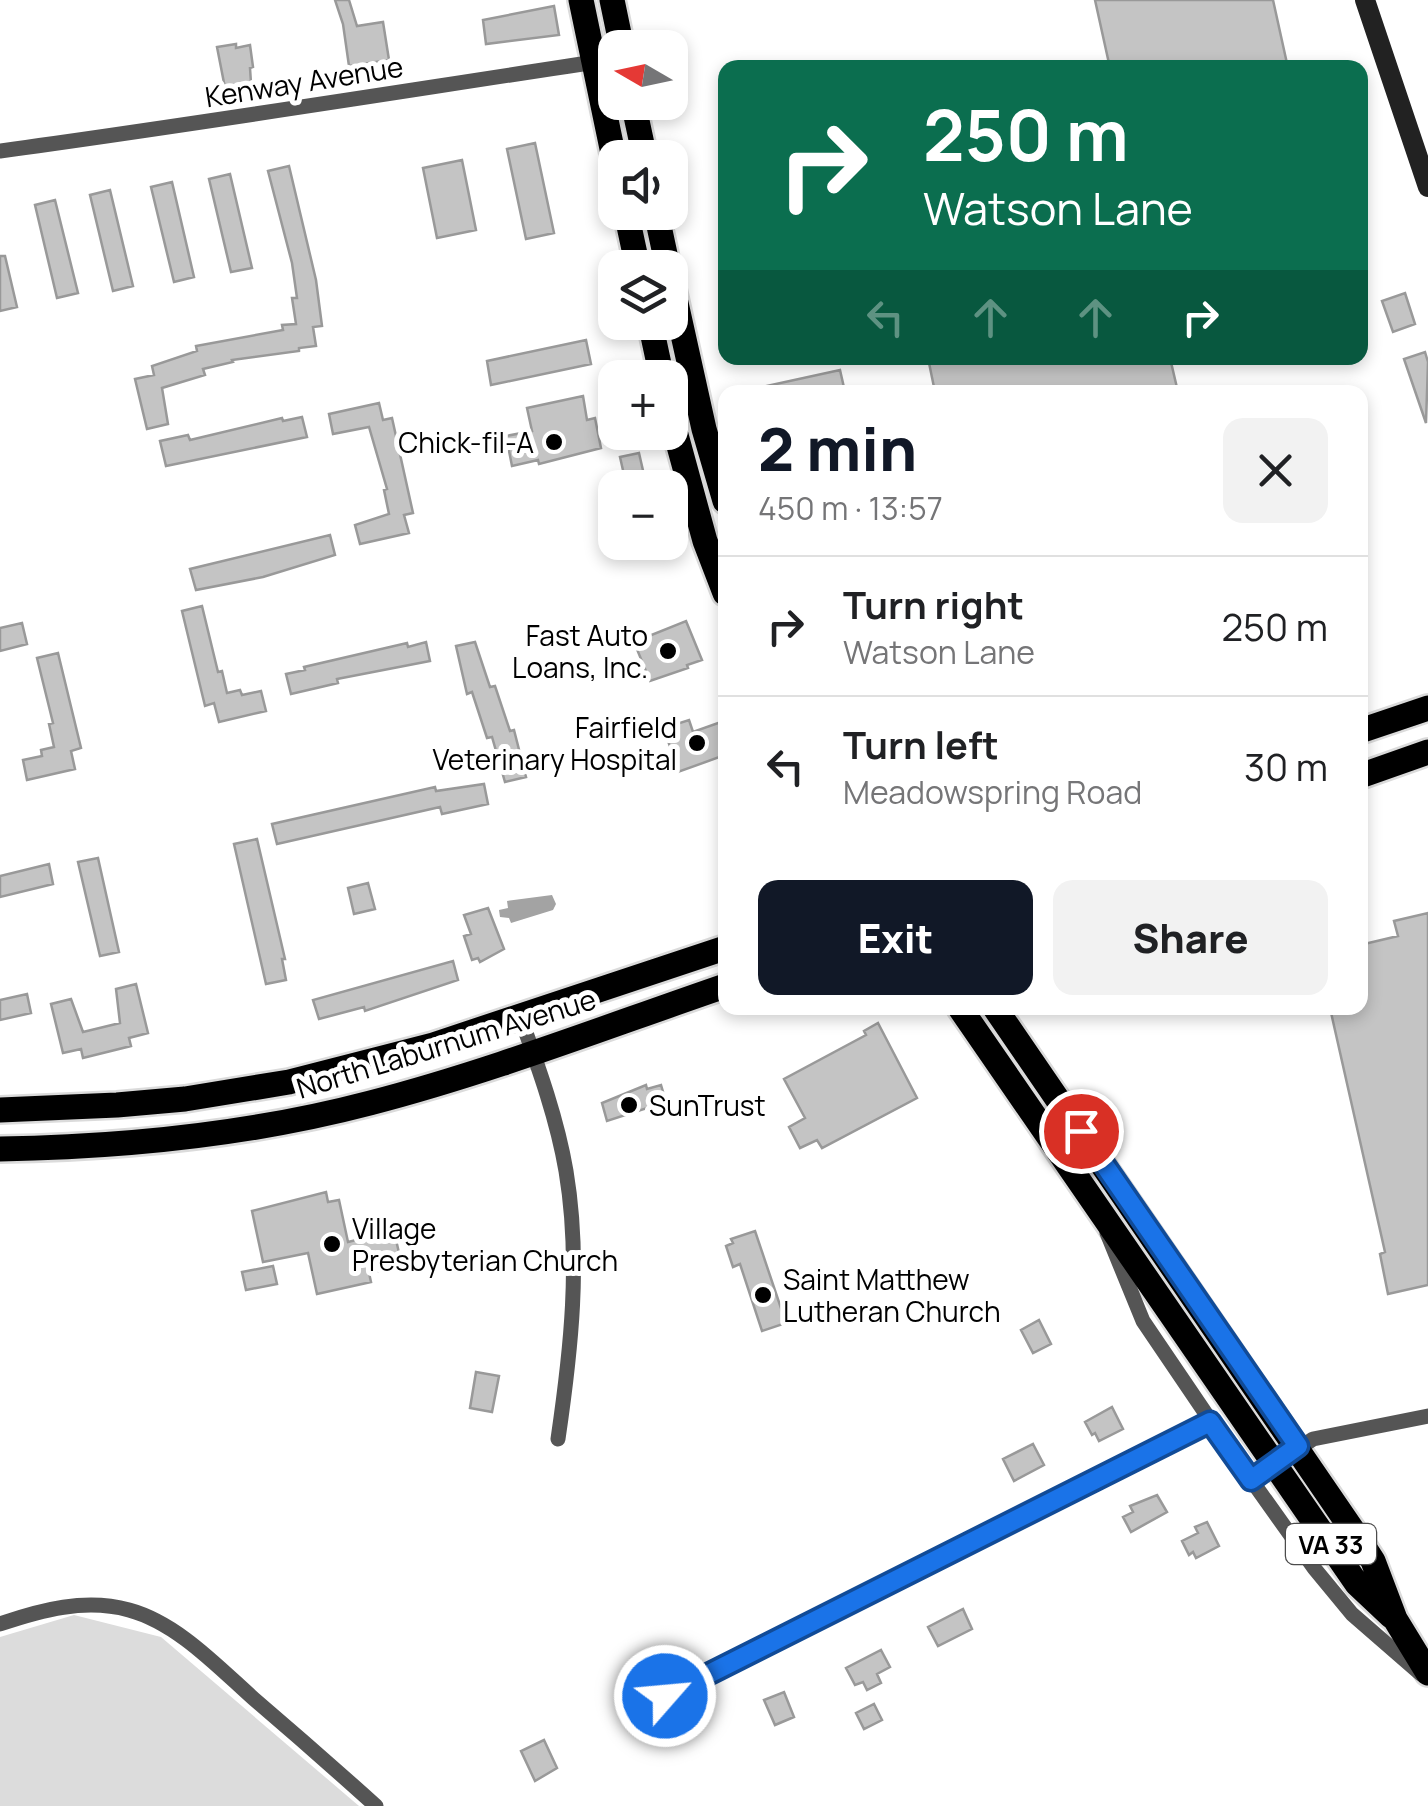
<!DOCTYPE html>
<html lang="en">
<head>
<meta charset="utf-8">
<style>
	:root { --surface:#fff; --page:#f2f2f2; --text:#202124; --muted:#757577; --line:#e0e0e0; --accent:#111827 }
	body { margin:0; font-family:Manrope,sans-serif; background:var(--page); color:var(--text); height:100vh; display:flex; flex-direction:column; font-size:38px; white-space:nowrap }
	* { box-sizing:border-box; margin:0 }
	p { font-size:32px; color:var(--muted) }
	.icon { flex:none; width:55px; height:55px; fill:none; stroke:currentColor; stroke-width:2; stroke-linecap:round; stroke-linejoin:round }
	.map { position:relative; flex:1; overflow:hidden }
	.side { position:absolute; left:718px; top:385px; width:650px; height:630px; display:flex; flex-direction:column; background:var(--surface); border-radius:20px; box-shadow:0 5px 15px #0003 }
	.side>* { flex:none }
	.hud { position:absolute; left:718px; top:60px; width:650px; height:305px; border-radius:20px; box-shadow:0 5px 15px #0003; background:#0b6e4f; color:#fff; overflow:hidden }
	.needle { width:65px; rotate:279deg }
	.tools { position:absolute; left:598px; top:30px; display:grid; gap:20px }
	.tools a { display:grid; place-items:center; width:90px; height:90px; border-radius:20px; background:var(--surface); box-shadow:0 5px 15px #0003; font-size:50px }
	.pin { position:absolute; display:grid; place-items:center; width:85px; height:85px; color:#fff; margin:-42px; border:5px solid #fff; border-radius:50%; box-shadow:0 2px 10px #0007 }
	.me { position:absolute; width:110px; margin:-55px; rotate:63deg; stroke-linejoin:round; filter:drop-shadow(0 0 8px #0008) }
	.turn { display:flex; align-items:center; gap:35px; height:210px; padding:0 40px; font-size:45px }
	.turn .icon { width:130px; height:130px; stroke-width:2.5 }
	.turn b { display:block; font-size:70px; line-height:85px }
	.lanes { display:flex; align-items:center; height:95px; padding:0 40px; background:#0003; justify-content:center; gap:50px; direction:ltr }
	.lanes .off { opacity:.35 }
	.round { display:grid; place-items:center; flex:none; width:105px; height:105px; border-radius:20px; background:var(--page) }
	.summary { display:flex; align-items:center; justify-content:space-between; height:170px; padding:0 40px }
	h1 { font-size:60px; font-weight:800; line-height:75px; color:var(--accent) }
	.cta { display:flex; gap:20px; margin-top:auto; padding:20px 40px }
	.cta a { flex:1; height:115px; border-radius:20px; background:var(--accent); color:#fff; font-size:40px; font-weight:800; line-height:115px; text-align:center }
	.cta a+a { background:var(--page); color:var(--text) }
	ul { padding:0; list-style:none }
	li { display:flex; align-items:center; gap:30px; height:140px; padding:0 40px; border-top:2px solid var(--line) }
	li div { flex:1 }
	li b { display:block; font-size:38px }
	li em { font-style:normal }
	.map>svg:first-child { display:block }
	.green { fill:#dcdcdc }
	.water { fill:#a3a3a3 }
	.building { fill:#c4c4c4; stroke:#999; stroke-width:2.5 }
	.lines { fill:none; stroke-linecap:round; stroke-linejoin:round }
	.primary-casing { stroke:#dbdbdb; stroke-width:30 }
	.street { stroke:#555; stroke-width:15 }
	.secondary { stroke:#222; stroke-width:20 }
	.primary { stroke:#000; stroke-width:25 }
	.route-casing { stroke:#114b97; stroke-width:25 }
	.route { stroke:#1a73e8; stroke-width:18 }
	.poi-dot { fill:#000; stroke:#fff; stroke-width:4 }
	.labels { text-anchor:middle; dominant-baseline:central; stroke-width:10; stroke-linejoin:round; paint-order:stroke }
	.shield { fill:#fff; stroke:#4c4c4c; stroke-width:2.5 }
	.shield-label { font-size:25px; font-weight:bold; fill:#000 }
	.street-label { font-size:28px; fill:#000; stroke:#fff }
	.poi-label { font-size:28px; fill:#000; stroke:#fff; text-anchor:end }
</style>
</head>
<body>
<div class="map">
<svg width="1428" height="1806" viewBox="0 0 1428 1806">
	<rect width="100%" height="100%" fill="#fff"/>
	<path class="green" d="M74,1615L161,1637L359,1806H0V1637Z"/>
	<path class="water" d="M552,895L556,904L553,910L511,923L509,918L500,917L499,910L508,908L507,901Z"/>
	<path class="building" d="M335,0H349L357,26L383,22L389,60L349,66L343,24Z
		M1095,0H1273L1288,68H1110Z
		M554,6L559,35L486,44L483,20Z
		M236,44V48L250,45L253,67L250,68L251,83L225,88L217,47Z
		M535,143L554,233L526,239L507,149Z
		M462,160L476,230L437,238L423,168Z
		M289,166L316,280L322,326L313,327L316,346L299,348V351L232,360L233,362L203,369L205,375L162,388L168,424L147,429L135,379L154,375L152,366L197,351L196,346L283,330L282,325L296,324L292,298H297L292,263L268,171Z
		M230,174L252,268L231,272L209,179Z
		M172,182L194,277L174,282L151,187Z
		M110,190L133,286L113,291L90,195Z
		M55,200L78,293L57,298L35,205Z
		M0,256H5L17,307L0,311Z
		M1405,293L1415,324L1393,332L1382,301Z
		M586,340L591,364L491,385L487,361Z
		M1425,352L1428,362L1426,423L1404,359Z
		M928,358H1170L1178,392H935Z
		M840,370L845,392H763L762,387Z
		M583,396L587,420L595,418L601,448L539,464L538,460L512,466L506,436L532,431L527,408Z
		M379,403L383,420L392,418L413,513L404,515L409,533L360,544L355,525L389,514L384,490L387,489L369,427L333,434L329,414Z
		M302,417L307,437L166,466L160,441L188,435L190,440L282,418L283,421Z
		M639,453L647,488H627L620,457Z
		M330,535L335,555L263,577L196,590L190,569Z
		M202,606L218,672L222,671L227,693L240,690L242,695L261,691L266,711L219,722L214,703L205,706L182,611Z
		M686,621L702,660L687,665L688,668L650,681L634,642Z
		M22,623L27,644L0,651V628Z
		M426,642L430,661L337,679L338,683L291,694L286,674L305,670L304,667L407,643L408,647Z
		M475,642L490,687L495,686L510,731L514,730L526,777L505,782L492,737L487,738L472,692L467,694L456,646Z
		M58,653L81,748L71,751L75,769L27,780L23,760L42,756L41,750L54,747L49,724L53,723L37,658Z
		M689,720L693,732L721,722L725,755L678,772L664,728Z
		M484,784L488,804L442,814L440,807L277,844L272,824L435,787L436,791Z
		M257,839L285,959H282L286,980L266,984L234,844Z
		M98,858L119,952L100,956L78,862Z
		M49,864L53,884L0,897V876Z
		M368,883L375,909L354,914L348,888Z
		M488,908L504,949L480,962L478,958L472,960L464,936L471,934L464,915Z
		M1428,913V1285L1388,1294L1380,1254L1385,1252L1330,1008H1360V945L1398,936L1394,921Z
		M453,961L458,980L365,1011L364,1007L319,1019L313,1000Z
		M136,984L148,1033L129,1038L131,1046L83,1058L81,1049L63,1053L51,1004L71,999L83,1032L120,1023L116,989Z
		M27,994L31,1013L0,1020V1000Z
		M878,1023L917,1098L822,1148L817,1140L800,1148L789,1127L805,1118L784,1079L866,1035L864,1031Z
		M646,1085L647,1089L661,1085L666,1102L607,1121L602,1103Z
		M326,1192L328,1202L339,1200L348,1242L394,1231L402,1266L369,1273L371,1282L317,1294L308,1253L263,1262L252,1211Z
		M755,1231L786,1323L762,1331L740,1264L733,1267L726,1246L733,1243L731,1239Z
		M273,1266L277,1284L246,1290L242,1272Z
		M1039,1320L1051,1344L1033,1353L1021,1330Z
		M476,1372L499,1376L492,1412L470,1408Z
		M1112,1407L1123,1429L1099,1441L1095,1433L1092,1435L1085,1422Z
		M1033,1444L1044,1465L1014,1481L1003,1459Z
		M1157,1495L1167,1512L1131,1532L1123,1517L1133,1512L1130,1506Z
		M1207,1522L1219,1546L1196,1558L1193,1552L1189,1555L1182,1541L1198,1533L1195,1527Z
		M963,1609L972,1629L938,1646L928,1627Z
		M881,1650L890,1667L877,1674L881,1683L867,1690L863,1682L855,1685L846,1668Z
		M784,1692L794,1717L775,1725L764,1700Z
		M874,1704L882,1720L864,1729L856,1713Z
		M544,1740L557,1768L535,1781L521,1751Z"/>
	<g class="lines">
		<g class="primary-casing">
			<path id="primary" d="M581,0L615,163
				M612,0L622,48
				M633,102L645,158
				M626,212L638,268
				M656,212L668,268
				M670,276L704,429L725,501
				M650,322L662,378
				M670,413L705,541L725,593
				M1360,731L1428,708
				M1360,776L1428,752
				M960,1008L1357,1584L1391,1616
				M995,1008L1362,1544L1373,1561L1395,1619L1428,1673
				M0,1110L117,1105L185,1099L289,1082L433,1045L725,948
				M0,1149C125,1147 248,1135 370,1103C490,1072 608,1026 725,986"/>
		</g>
		<path class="street" d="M0,151C205,123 410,90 615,59
			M520,1016C538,1066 557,1118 566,1171C581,1261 571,1350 558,1439
			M1107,1233L1143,1321L1242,1467L1314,1568L1352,1614L1421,1674
			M1251,1480L1313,1439L1428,1416
			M0,1624C41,1610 85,1598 129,1610C177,1623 217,1666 254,1699C295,1734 336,1770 376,1806
			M665,1696L1210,1421"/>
		<path class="secondary" d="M1365,0L1428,187"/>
		<use href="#primary" class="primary"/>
	</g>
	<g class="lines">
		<g class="route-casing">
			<path id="route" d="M665,1696L1210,1422L1251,1480L1298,1446L1081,1131"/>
		</g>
		<use href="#route" class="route"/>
	</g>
	<g class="poi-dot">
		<circle cx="554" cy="442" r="10"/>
		<circle cx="668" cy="651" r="10"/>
		<circle cx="697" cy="743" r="10"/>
		<circle cx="629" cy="1105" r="10"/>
		<circle cx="332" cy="1244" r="10"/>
		<circle cx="763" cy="1295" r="10"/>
	</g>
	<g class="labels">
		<rect class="shield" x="1286" y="1524" width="90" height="40" rx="8"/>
		<g class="shield-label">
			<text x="1331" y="1544">VA 33</text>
		</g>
		<g class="street-label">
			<text transform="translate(304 81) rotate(-9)">Kenway Avenue</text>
			<text transform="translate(446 1043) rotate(-17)">North Laburnum Avenue</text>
		</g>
		<g class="poi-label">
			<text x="534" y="442">Chick-fil-A</text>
			<text x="648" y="635">Fast Auto<tspan x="648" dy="32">Loans, Inc.</tspan></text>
			<text x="677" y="727">Fairfield<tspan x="677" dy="32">Veterinary Hospital</tspan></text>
			<text x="649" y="1105" text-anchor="start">SunTrust</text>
			<text x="352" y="1228" text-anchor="start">Village<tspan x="352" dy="32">Presbyterian Church</tspan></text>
			<text x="783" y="1279" text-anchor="start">Saint Matthew<tspan x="783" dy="32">Lutheran Church</tspan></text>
		</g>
	</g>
</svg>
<div class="tools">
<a><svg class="needle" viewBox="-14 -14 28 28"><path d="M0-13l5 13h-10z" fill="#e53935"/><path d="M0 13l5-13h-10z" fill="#757577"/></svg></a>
<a><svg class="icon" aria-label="sound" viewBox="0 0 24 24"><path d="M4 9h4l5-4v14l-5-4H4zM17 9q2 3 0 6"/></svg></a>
<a><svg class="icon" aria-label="layers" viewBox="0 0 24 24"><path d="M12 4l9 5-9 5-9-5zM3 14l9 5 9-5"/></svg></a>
<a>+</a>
<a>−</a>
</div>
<div class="pin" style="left:1081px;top:1131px;background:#d93025"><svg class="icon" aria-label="arrive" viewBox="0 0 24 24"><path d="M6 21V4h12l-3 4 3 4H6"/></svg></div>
<svg class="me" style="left:665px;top:1696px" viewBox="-20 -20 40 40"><circle r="17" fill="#1a73e8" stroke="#fff" stroke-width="3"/><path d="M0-11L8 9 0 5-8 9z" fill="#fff"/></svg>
<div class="hud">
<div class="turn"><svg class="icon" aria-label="right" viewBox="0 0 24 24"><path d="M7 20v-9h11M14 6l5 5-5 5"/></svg><div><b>250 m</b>Watson Lane</div></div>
<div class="lanes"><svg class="icon off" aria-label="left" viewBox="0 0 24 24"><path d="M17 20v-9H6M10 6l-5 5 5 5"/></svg><svg class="icon off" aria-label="ahead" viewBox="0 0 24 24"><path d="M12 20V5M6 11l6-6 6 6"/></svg><svg class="icon off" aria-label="ahead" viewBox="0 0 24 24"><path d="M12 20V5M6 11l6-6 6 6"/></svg><svg class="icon" aria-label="right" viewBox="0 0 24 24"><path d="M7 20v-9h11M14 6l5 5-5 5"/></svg></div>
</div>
<section class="side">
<div class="summary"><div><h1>2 min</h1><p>450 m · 13:57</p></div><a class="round"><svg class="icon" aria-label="close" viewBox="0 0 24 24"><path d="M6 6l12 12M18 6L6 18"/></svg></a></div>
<ul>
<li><svg class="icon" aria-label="right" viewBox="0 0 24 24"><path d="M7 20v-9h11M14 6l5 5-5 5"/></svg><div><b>Turn right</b><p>Watson Lane</p></div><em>250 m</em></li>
<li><svg class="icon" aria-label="left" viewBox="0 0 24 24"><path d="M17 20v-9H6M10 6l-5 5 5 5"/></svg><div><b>Turn left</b><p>Meadowspring Road</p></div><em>30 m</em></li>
</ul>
<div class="cta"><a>Exit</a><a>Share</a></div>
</section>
</div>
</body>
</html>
